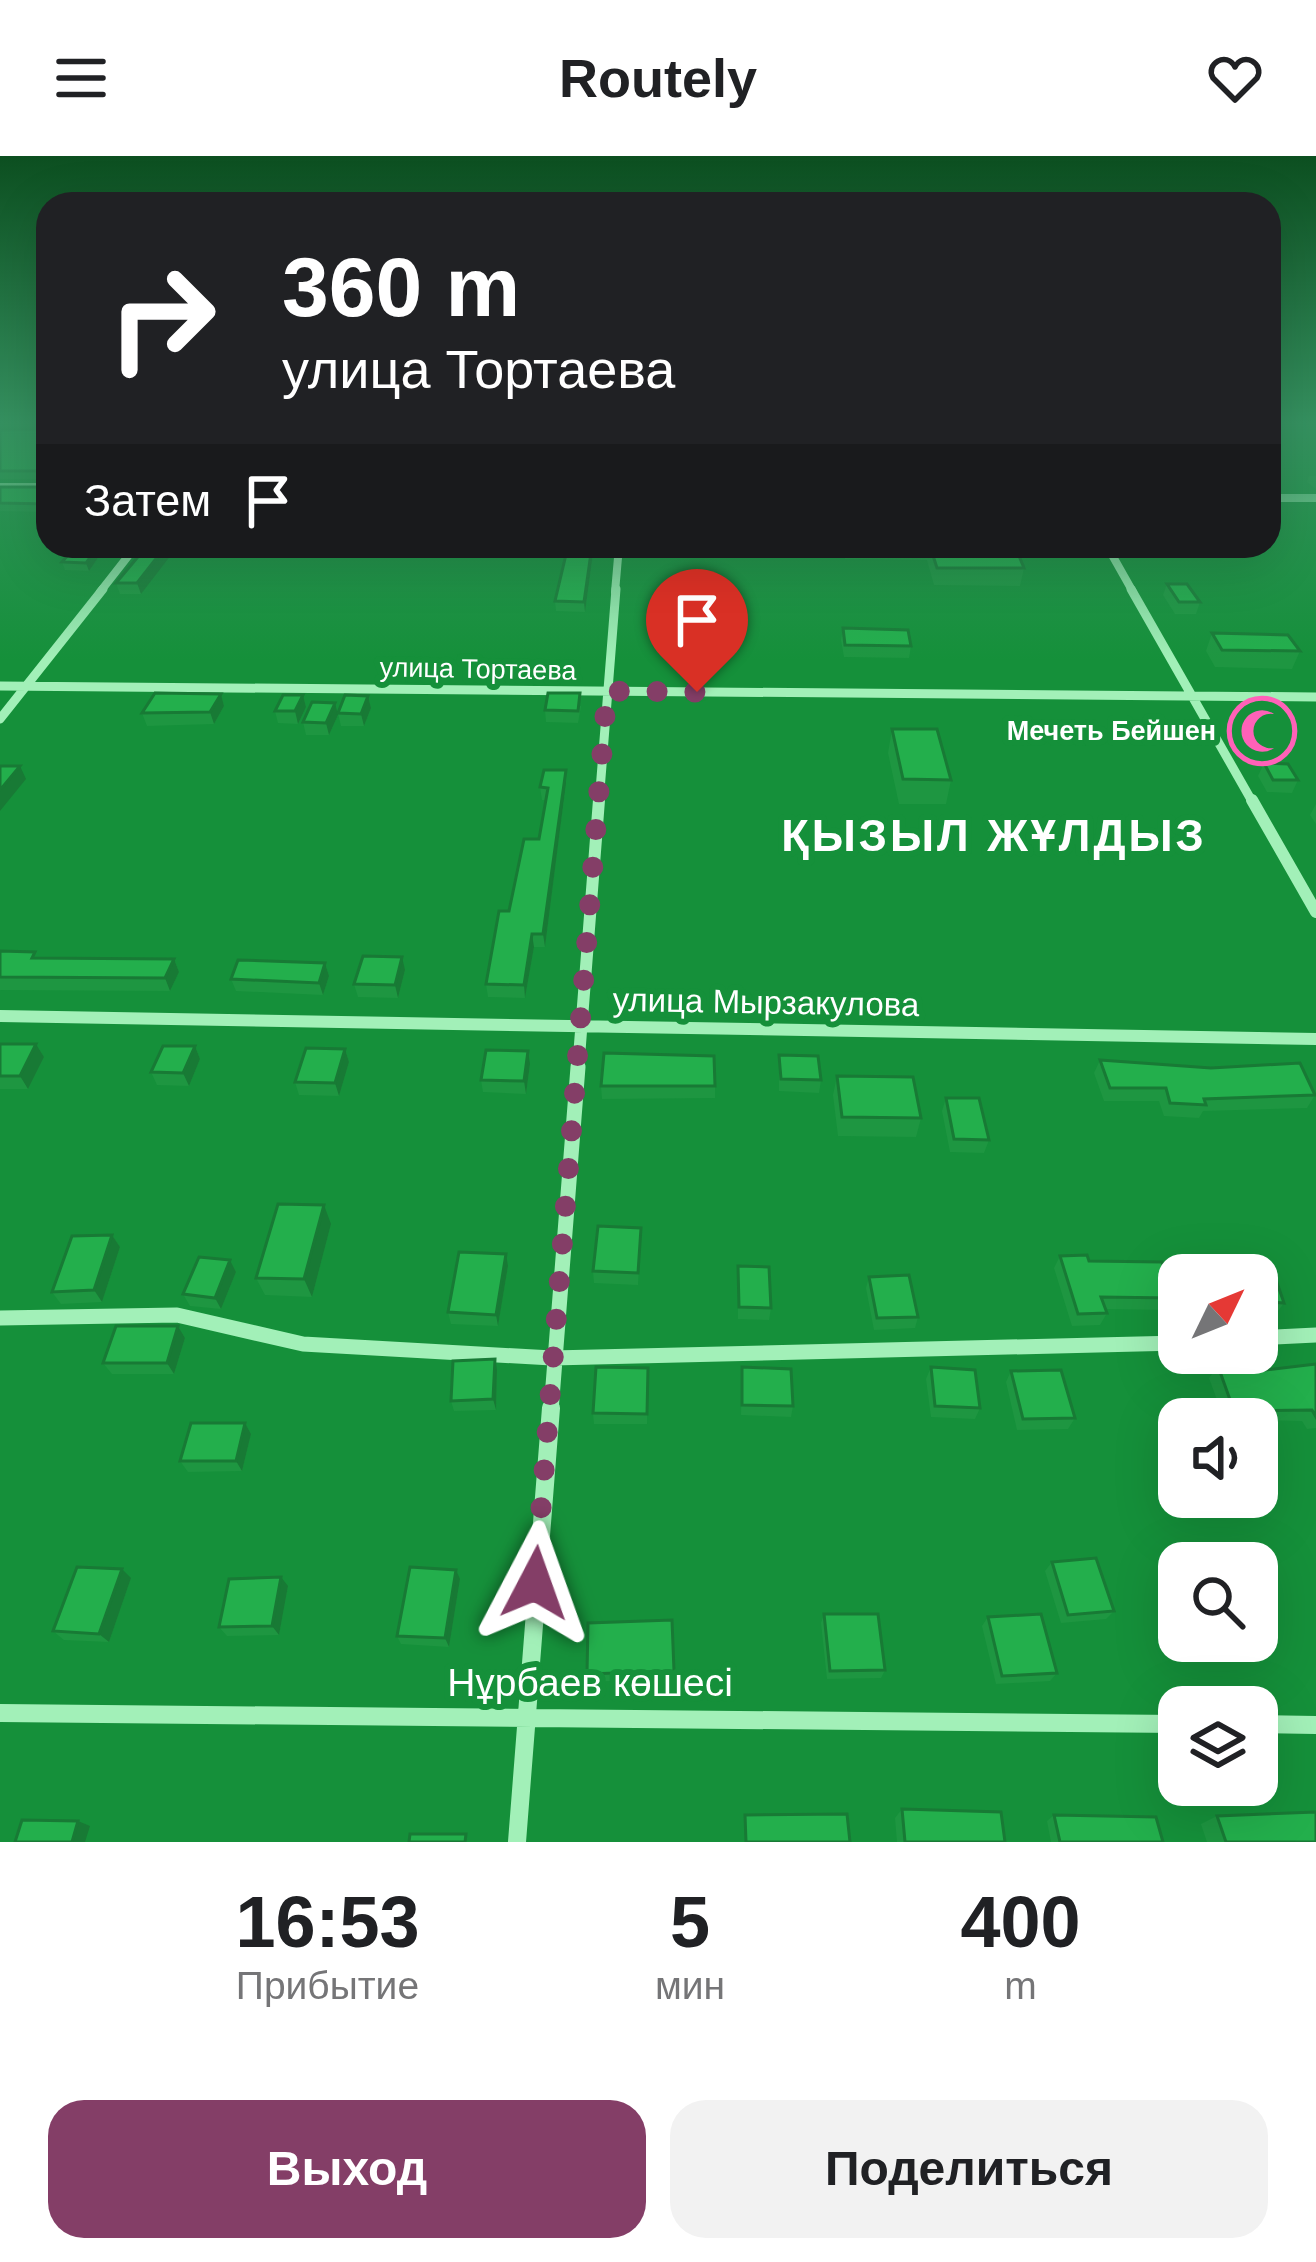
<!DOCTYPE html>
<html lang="ru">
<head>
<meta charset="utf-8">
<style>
	:root { --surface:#fff; --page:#f2f2f2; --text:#202124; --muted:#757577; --accent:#843e67 }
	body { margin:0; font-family:Helvetica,sans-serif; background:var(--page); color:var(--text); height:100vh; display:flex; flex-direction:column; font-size:45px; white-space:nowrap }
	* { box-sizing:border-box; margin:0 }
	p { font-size:39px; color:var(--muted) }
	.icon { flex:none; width:66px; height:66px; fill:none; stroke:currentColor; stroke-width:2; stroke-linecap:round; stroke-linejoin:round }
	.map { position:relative; height:1686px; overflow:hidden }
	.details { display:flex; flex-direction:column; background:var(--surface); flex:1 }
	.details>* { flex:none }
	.guide { position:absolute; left:36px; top:36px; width:1245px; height:366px; border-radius:36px; box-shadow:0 12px 48px #0002; background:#202124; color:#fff; overflow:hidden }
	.needle { width:78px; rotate:47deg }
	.buttons { position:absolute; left:1158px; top:1098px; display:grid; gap:24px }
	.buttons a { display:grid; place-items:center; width:120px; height:120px; border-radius:24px; background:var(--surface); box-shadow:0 12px 48px #0002; font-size:60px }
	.pin { position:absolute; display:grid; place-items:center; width:102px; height:102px; color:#fff; margin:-123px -51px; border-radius:50% 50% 50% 0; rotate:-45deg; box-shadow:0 0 12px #0007 }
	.pin .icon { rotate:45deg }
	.me { position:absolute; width:132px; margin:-66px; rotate:4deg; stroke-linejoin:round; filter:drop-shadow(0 0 9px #0008) }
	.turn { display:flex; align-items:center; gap:42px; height:252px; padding:0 48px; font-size:54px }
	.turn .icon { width:156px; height:156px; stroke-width:2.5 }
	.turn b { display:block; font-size:84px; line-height:102px }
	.then { display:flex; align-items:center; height:114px; padding:0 48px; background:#0003; gap:24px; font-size:45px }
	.eta { display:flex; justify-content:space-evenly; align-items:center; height:204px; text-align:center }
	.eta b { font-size:72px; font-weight:800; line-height:84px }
	.action { display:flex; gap:24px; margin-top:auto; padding:24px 48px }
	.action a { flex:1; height:138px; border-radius:36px; background:var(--accent); color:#fff; font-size:48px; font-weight:800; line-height:138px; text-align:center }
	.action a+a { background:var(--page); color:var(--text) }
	header { display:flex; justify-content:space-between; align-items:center; height:156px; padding:0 48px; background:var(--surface); font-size:54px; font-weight:800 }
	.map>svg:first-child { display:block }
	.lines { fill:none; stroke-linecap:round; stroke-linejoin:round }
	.street-far4 { stroke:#a2f0b8; stroke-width:8 }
	.street-far3 { stroke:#a2f0b8; stroke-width:9 }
	.street-far2 { stroke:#a2f0b8; stroke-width:12 }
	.street-far1 { stroke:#a2f0b8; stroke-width:15 }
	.street { stroke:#a2f0b8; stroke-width:18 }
	.wall { fill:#1e9641 }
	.shaded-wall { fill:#187a35 }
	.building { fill:#23af4c; stroke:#187a35; stroke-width:3 }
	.route { stroke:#843e67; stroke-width:21; stroke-dasharray:0 37.8 }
	.labels { text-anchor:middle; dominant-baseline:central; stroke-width:12; stroke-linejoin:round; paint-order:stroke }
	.far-street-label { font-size:27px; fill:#fff; stroke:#15903a }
	.far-poi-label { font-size:27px; font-weight:bold; fill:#fff; stroke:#15903a; text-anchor:end }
	.street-label { font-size:33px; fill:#fff; stroke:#15903a }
	.near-street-label { font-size:39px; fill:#fff; stroke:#15903a }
	.district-label { font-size:45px; font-weight:bold; letter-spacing:3px; fill:#fff; stroke:#15903a }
</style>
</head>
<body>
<header><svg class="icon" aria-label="menu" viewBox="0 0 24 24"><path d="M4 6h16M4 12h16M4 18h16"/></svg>Routely<svg class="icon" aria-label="heart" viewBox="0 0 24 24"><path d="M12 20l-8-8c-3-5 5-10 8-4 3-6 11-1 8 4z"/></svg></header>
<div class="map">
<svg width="1316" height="1686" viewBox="0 0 1316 1686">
	<rect width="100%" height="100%" fill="#15903a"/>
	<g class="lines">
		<path class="street-far4" d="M0,331H48
			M1269,342H1316
			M1107,390L1133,436
			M403,395L405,390
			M100,436L136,390
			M615,436L619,390"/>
		<path class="street-far3" d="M1131,433L1253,647
			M0,530L1316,541
			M0,563L103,433
			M599,647L616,433"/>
		<path class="street-far2" d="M1252,644L1316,756
			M0,860L1316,883
			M578,914L599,644"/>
		<path class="street-far1" d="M0,1162L177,1159L303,1188L552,1202L1179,1187
			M1257,1182L1316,1179
			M551,1255L578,911"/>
		<path class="street" d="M0,1557L1179,1568
			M1257,1568L1316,1569
			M517,1686L551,1252"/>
	</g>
	<path class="wall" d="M48,273V323H0V274Z
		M1309,320H1316V333L1307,326Z
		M48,328V356L0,355V331H46Z
		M76,390H106L89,415L65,414L62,406Z
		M147,390L141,438H120L116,427Z
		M594,390L585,456L556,455L555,445Z
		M842,390H1015L1024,412L1020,430L934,429L927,404L845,403Z
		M1020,390H1059L1055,402H1025Z
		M1167,428L1200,446L1196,458H1175L1163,439Z
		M843,472L911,490L909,502L844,501L841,484Z
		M1212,477L1300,495L1292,513L1215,511L1206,495Z
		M221,538L224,550L214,568L147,570L142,557Z
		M303,539L306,551L298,568L278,567L275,555Z
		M368,540L371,552L364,570H341L338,557Z
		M581,550L578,567L546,566L545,554Z
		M1245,554L1292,572L1286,584L1249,583L1239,566Z
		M338,559L329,579H306L303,566Z
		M892,573L951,624L946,648H899L888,597Z
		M1264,607L1298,624L1292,637L1267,636L1258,620Z
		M566,614V627L545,791H534L525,842L488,841L486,828L509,755L539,683L546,644H542L540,631Z
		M1316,648V668L1310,659Z
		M0,795L39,802L174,803L179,816L170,835L0,834Z
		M325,807L329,820L323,839L236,835L231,823Z
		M405,814L398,842L358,841L354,828Z
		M0,888H36L44,901L28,933H0Z
		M195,890L200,903L189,930L157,929L151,916Z
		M345,893L349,906L339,940L299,939L295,926Z
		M779,899L821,924L819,937L779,935Z
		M1100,904L1315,939L1307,952L1203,955L1199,962L1164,960L1159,945H1104L1094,917Z
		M530,908L526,938L483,936L481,924Z
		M837,920L921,962L916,981L838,980L833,939Z
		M601,930H715V942L602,943Z
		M946,942L989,984L984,997L950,996L942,955Z
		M331,1068L312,1141L265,1139L256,1122Z
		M641,1072L638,1129L594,1127L593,1115Z
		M112,1079L120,1091L102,1146L61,1148L52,1136Z
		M1060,1100L1089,1105L1174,1142L1166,1154L1106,1153L1107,1157L1100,1169L1072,1170L1054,1112Z
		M230,1104L236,1116L221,1153L190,1150L183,1138Z
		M508,1110L498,1170L451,1168L448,1156Z
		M738,1110L771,1152L769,1164L738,1163Z
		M1238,1115L1274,1118L1284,1147L1275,1159L1257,1157V1119H1236Z
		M869,1121L918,1161L915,1172L874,1174L866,1132Z
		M178,1170L185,1182L174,1218H112L103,1207Z
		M1316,1208V1272L1307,1273L1302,1265L1224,1263L1209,1222L1218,1210L1266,1214Z
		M742,1211L793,1250L791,1261L741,1259Z
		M931,1211L980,1252L975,1263L931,1261L926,1223Z
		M648,1212L647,1268H594L593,1257Z
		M497,1214L496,1254L454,1255L451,1245Z
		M1011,1215L1075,1262L1068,1273L1017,1274L1006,1226Z
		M245,1267L251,1278L242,1315L188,1316L180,1305Z
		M1052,1406L1114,1455L1106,1463L1061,1467L1045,1415Z
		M131,1422L109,1486L64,1484L53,1475Z
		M460,1423L449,1491L401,1488L397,1480Z
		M288,1430L279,1479L227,1480L219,1471Z
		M824,1458L885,1514L881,1522L827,1523L821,1467Z
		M988,1461L1057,1517L1050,1525L996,1528L982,1470Z
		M672,1464L674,1522L589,1526L587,1518Z
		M902,1653L1005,1686H897L895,1662Z
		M1054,1659L1163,1686H1051L1047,1665Z
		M1217,1660L1316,1686H1207L1201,1668Z"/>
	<path class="shaded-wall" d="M98,390H106L89,415L86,407Z
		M166,390H178L141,438L137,427Z
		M592,390H594L585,456L584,446Z
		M221,538L224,550L214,568L210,556Z
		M303,539L306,551L298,568L295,555Z
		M368,540L371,552L364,570L361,558Z
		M335,547L338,559L329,579L326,567Z
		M20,610L26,623L0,655V634Z
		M566,614V627L545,791L543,778Z
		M532,778L534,791L525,842L524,829Z
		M402,801L405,814L398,842L395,829Z
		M174,803L179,816L170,835L165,822Z
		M325,807L329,820L323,839L319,827Z
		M36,888L44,901L28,933L20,920Z
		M195,890L200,903L189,930L183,917Z
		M345,893L349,906L339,940L335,927Z
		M528,895L530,908L526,938L524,925Z
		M324,1049L331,1068L312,1141L304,1123Z
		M112,1079L120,1091L102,1146L94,1134Z
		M506,1098L508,1110L498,1170L496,1159Z
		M230,1104L236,1116L221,1153L215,1142Z
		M178,1170L185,1182L174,1218L167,1207Z
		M495,1203L497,1214L496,1254L493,1243Z
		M245,1267L251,1278L242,1315L236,1305Z
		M122,1413L131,1422L109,1486L99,1478Z
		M456,1414L460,1423L449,1491L445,1482Z
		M281,1421L288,1430L279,1479L272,1470Z
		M78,1665L90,1670L85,1686H72Z"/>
	<path class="building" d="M48,273V317L46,315H0V274Z
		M48,328V348L0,347V331H46Z
		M76,390H98L86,407L62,406Z
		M147,390H166L137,427H116Z
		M568,390H592L584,446L555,445Z
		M930,390H1015L1024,412H937Z
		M1167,428H1187L1200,446H1179Z
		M843,472L908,474L911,490L845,489Z
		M1212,477L1288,479L1300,495L1222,494Z
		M155,537L221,538L210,556L142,557Z
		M548,537H580L578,555L545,554Z
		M283,539H303L295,555H275Z
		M345,539L368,540L361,558L338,557Z
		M312,546L335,547L326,567L303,566Z
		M1245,554L1281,555L1292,572L1254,571Z
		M892,573H937L951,624L903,623Z
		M1264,607L1288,608L1298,624H1273Z
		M0,610H20L0,634Z
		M544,614H566L543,778H532L524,829L486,828L499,755H509L524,683H539L548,632L540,631Z
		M0,795L35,796L32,802L174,803L165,822L0,821Z
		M363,800L402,801L395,829L354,828Z
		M238,804L325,807L319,827L231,823Z
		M0,888H36L20,920H0Z
		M163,890H195L183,917L151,916Z
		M306,892L345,893L335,927L295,926Z
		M486,894L528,895L524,925L481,924Z
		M604,897L714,900L715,930H601Z
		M779,899L818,900L821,924L781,923Z
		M1100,904L1211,912L1300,907L1315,939L1204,943L1206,949L1170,947L1166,932H1110Z
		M837,920L913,921L921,962L842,961Z
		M946,942H979L989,984L954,983Z
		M278,1048L324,1049L304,1123L256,1122Z
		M598,1070L641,1072L638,1117L593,1115Z
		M112,1079L94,1134L52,1136L72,1080Z
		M459,1096L506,1098L496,1159L448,1156Z
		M1087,1099L1089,1105L1162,1106L1174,1142L1101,1141L1107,1157L1078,1158L1060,1100Z
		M199,1101L230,1104L215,1142L183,1138Z
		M738,1110L769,1111L771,1152L739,1151Z
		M1238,1115L1274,1118L1284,1147L1257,1145V1119H1239Z
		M909,1119L918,1161L877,1162L869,1121Z
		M116,1170H178L167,1207H103Z
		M495,1203L493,1243L451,1245L453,1205Z
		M1316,1208V1261L1312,1254L1234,1255L1218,1210H1264L1266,1214Z
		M596,1211L648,1212L647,1258L593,1257Z
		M742,1211L791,1213L793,1250L742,1249Z
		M931,1211L975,1214L980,1252L935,1250Z
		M1061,1214L1075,1262L1023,1263L1011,1215Z
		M191,1267H245L236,1305H180Z
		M1096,1402L1114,1455L1068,1459L1052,1406Z
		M77,1411L122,1413L99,1478L53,1475Z
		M410,1411L456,1414L445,1482L397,1480Z
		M281,1421L272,1470L219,1471L229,1423Z
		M824,1458H878L885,1514L830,1515Z
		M1041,1458L1057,1517L1002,1520L988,1461Z
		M672,1464L674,1515L587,1518L588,1467Z
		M902,1653L1001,1656L1005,1686H905Z
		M1316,1656V1686H1226L1217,1660Z
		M847,1658L850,1686H746L745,1659Z
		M1054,1659L1156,1661L1163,1686H1060Z
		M22,1664L78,1665L72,1686H15Z
		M410,1678H466L465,1686H409Z"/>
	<linearGradient id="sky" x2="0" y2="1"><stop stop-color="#0c4f20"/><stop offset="0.53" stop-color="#359160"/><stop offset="1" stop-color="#359160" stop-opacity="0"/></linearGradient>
	<rect width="1316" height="504" fill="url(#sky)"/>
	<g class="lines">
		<path class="route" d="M535,1427L607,535L697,536"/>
	</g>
	<defs>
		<g id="mosque-ring" transform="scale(3.45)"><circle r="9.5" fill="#15903a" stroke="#ff61b8" stroke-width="1.5"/><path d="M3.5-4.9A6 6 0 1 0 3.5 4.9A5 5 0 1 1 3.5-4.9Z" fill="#ff61b8"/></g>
	</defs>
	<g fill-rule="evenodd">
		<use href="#mosque-ring" x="1262" y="575"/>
	</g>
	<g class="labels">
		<g class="far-street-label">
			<text transform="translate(478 513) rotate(1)">улица Тортаева</text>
		</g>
		<g class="far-poi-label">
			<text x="1216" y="575">Мечеть Бейшен</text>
		</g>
		<g class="street-label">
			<text transform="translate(766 846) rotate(1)">улица Мырзакулова</text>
		</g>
		<g class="near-street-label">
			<text x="590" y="1526">Нұрбаев көшесі</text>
		</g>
		<g class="district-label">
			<text x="994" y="679">ҚЫЗЫЛ ЖҰЛДЫЗ</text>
		</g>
	</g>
</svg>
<div class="buttons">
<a><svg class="needle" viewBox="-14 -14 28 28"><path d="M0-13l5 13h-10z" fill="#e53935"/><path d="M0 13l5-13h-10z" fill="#757577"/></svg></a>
<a><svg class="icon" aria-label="sound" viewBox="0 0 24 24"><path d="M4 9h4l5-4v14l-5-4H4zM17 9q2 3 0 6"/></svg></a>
<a><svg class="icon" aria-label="search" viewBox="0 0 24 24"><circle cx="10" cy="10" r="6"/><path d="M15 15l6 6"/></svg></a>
<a><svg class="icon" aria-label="layers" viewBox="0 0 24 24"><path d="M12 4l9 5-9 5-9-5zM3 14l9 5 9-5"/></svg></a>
</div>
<div class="pin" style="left:697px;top:536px;background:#d93025"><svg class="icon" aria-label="arrive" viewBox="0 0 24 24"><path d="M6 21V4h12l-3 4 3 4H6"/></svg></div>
<svg class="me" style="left:535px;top:1427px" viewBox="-20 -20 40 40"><path d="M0-17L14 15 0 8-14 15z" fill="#843e67" stroke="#fff" stroke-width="4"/></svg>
<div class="guide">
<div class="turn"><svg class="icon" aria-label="right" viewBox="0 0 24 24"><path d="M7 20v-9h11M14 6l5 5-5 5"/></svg><div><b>360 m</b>улица Тортаева</div></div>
<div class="then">Затем<svg class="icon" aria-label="arrive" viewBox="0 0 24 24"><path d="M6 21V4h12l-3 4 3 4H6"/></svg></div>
</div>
</div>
<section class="details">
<div class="eta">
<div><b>16:53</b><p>Прибытие</p></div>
<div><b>5</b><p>мин</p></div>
<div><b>400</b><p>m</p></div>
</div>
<div class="action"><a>Выход</a><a>Поделиться</a></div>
</section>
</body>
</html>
